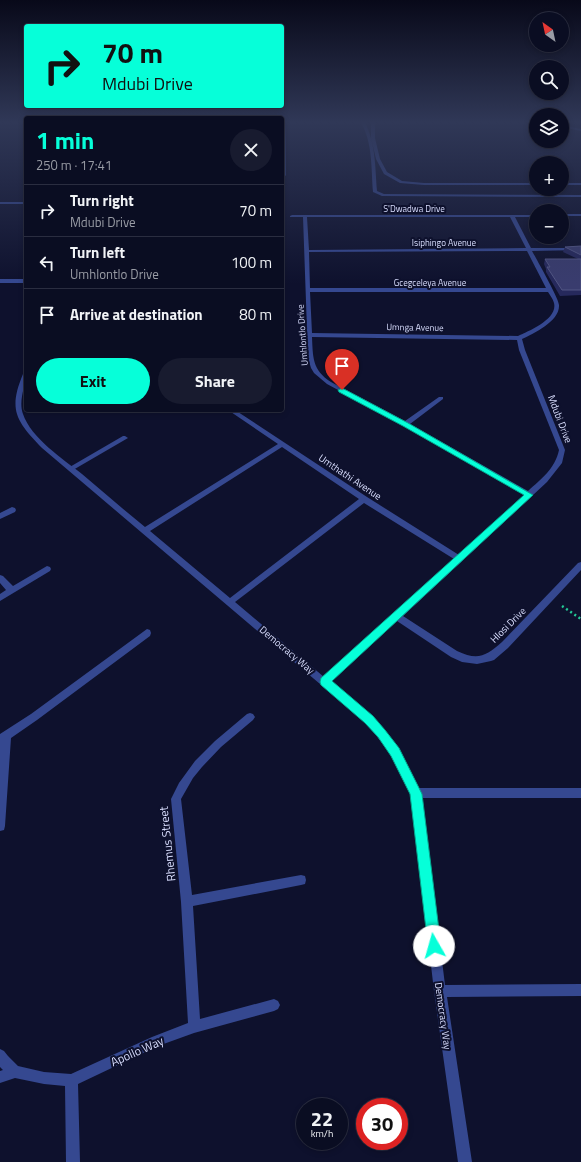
<!DOCTYPE html>
<html lang="en">
<head>
<meta charset="utf-8">
<style>
	:root { --surface:#0a0d22; --page:#181b2f; --text:#f1f3f6; --muted:#999ca5; --line:#2a2d40; --accent:#06ffd9 }
	body { margin:0; font-family:"Titillium Web",sans-serif; background:var(--page); color:var(--text); height:100vh; display:flex; flex-direction:column; font-size:15px; white-space:nowrap }
	* { box-sizing:border-box; margin:0 }
	p { font-size:13px; color:var(--muted) }
	.icon { flex:none; width:22px; height:22px; fill:none; stroke:currentColor; stroke-width:2; stroke-linecap:round; stroke-linejoin:round }
	.map { position:relative; flex:1; overflow:hidden }
	.drawer { position:absolute; left:24px; top:116px; width:260px; height:296px; display:flex; flex-direction:column; background:var(--surface); border-radius:4px; box-shadow:0 2px 6px #0003,0 0 0 1px var(--line) }
	.drawer>* { flex:none }
	.hud { position:absolute; left:24px; top:24px; width:260px; height:84px; border-radius:4px; box-shadow:0 2px 6px #0003,0 0 0 1px var(--line); background:#06ffd9; color:#111; overflow:hidden }
	.needle { width:26px; rotate:327deg }
	.buttons { position:absolute; left:529px; top:12px; display:grid; gap:8px }
	.buttons a { display:grid; place-items:center; width:40px; height:40px; border-radius:50%; background:var(--surface); box-shadow:0 2px 6px #0003,0 0 0 1px var(--line); font-size:20px }
	.speed { position:absolute; left:296px; top:1098px; display:flex; gap:8px; font-size:20px; font-weight:700; text-align:center }
	.speed>* { display:grid; place-content:center; width:52px; height:52px; border-radius:50%; background:var(--surface); box-shadow:0 2px 6px #0003,0 0 0 1px var(--line); line-height:1 }
	.speed small { font-size:10px; font-weight:400 }
	.speed .limit { border:6px solid #d22; background:#fff; color:#111 }
	.pin { position:absolute; display:grid; place-items:center; width:34px; height:34px; color:#fff; margin:-41px -17px; border-radius:50% 50% 50% 0; rotate:-45deg; box-shadow:0 0 4px #0007 }
	.pin .icon { rotate:45deg }
	.me { position:absolute; width:44px; margin:-22px; rotate:353deg; stroke-linejoin:round; filter:drop-shadow(0 0 3px #0008) }
	.turn { display:flex; align-items:center; gap:14px; height:84px; padding:0 12px; font-size:18px }
	.turn .icon { width:52px; height:52px; stroke-width:2.5 }
	.turn b { display:block; font-size:28px; line-height:34px }
	.round { display:grid; place-items:center; flex:none; width:42px; height:42px; border-radius:21px; background:var(--page) }
	.head { display:flex; align-items:center; justify-content:space-between; height:68px; padding:0 12px }
	h1 { font-size:24px; font-weight:700; line-height:30px; color:var(--accent) }
	.action { display:flex; gap:8px; margin-top:auto; padding:8px 12px }
	.action a { flex:1; height:46px; border-radius:24px; background:var(--accent); color:#111; font-size:16px; font-weight:700; line-height:46px; text-align:center }
	.action a+a { background:var(--page); color:var(--text) }
	ul { padding:0; list-style:none }
	li { display:flex; align-items:center; gap:12px; height:52px; padding:0 12px; border-top:1px solid var(--line) }
	li div { flex:1 }
	li b { display:block; font-size:15px }
	li em { font-style:normal }
	.map>svg:first-child { display:block }
	.lines { fill:none; stroke-linecap:round; stroke-linejoin:round }
	.path { stroke:#23ca96; stroke-width:2.5; stroke-dasharray:2 3; stroke-linecap:butt }
	.lane { fill:#354890; fill-rule:evenodd }
	.street { fill:#354890; fill-rule:evenodd }
	.wall { fill:#26295c }
	.building { fill:#393c6e; stroke:#525684 }
	.route { fill:#06ffd9; stroke:#04a68d }
	.labels { text-anchor:middle; dominant-baseline:central; stroke-width:4; stroke-linejoin:round; paint-order:stroke }
	.far-street-label { font-size:9px; fill:#dadfff; stroke:#0e112d }
	.street-label { font-size:10px; fill:#dadfff; stroke:#0e112d }
	.near-street-label { font-size:12px; fill:#dadfff; stroke:#0e112d }
</style>
</head>
<body>
<div class="map">
<svg width="581" height="1162" viewBox="0 0 581 1162">
	<rect width="100%" height="100%" fill="#0e112d"/>
	<g class="lines">
		<path class="path" d="M562,606L581,619"/>
		<path class="lane" d="M282,121H286V175L282,180Z
			M360,121H364C376,142 375,168 377,191L384,194L581,195V197L382,196L373,192C371,168 373,142 360,121Z
			M373,121H377L375,122V138L380,159L387,172L402,181L424,183H536V185H424L400,183L384,174L376,159L371,138V122Z
			M528,121H536V123L529,122Z
			M562,125L581,129V131L562,127Z
			M562,183H581V185H562Z
			M0,202H26V204H0Z
			M0,279H26V283H0Z
			M123,436H125L128,438L73,470H71L68,468Z"/>
		<path class="street" d="M562,214H581V216H562Z
			M292,215H536V217H515L531,248H581V250L532,251C537,260 559,299 559,305C560,321 534,333 522,339L525,350L565,450L562,463L547,482L403,616L457,651C478,661 486,656 502,642L578,563L581,562V570L508,648L494,660L491,661L477,664L462,662L451,657L397,621L331,682L372,717L398,749L419,788H581V798H422L445,985L581,984V996L447,997L472,1162H458L434,991L411,794L392,755L366,723L42,448C16,421 8,410 23,374L26,372C26,386 18,400 23,414C31,438 63,459 82,474C103,492 124,510 145,527L278,444L228,410H235L367,497L459,555L524,495L403,425L327,384L314,373L311,368L308,358L303,217H290V216ZM307,217H510L526,248L309,250ZM527,251L546,288H310L309,252ZM310,292H548C550,295 553,299 554,303C558,319 529,331 518,336L312,333ZM312,337L517,340L519,350L559,450C555,469 541,479 528,491L410,424L443,399V397H439L405,421L331,382C312,370 313,357 312,337ZM282,447L359,499L230,598L150,531ZM364,503L454,559L324,677L235,602Z
			M12,507L15,508L16,510L15,512L0,519V513Z
			M47,566L50,567L51,569L50,571L0,601V594L6,590L0,583V575L3,576L13,586Z
			M147,629L150,630L151,633L150,636L37,720L11,738L5,826L4,830L0,831V734L31,714Z
			M250,713L253,714L255,717L253,720L221,747L202,767L193,778L181,799L192,895L301,875L305,876L306,880L305,884L301,885L193,906L200,1019L274,999L278,1001L280,1005L278,1009L274,1011L194,1033L158,1046L78,1084L80,1162H66L65,1086L44,1084L15,1078L0,1083V1071L3,1070L0,1067V1049L4,1051L8,1056L18,1066L44,1072L71,1074L152,1037L188,1023L181,902L171,799L179,783L195,761L215,741L247,714Z"/>
	</g>
	<path class="wall" d="M581,246V295L560,296L546,272V269L544,264L545,259H578L563,252L565,247Z"/>
	<path class="building" d="M581,246V255L565,247Z
		M545,259H581V290H562L547,267H550Z"/>
	<linearGradient id="sky" x2="0" y2="1"><stop stop-color="#080919"/><stop offset="0.43" stop-color="#303857"/><stop offset="1" stop-color="#303857" stop-opacity="0"/></linearGradient>
	<rect width="581" height="284" fill="url(#sky)"/>
	<path class="route" d="M342,388L408,423L533,495L332,681L373,716L385,730L399,748L422,794L441,946L439,950L434,952L430,950L428,946L410,794L391,756L378,737L365,723L321,685L320,682L321,678L524,495L403,426L339,392L338,390Z"/>
	<g class="labels">
		<g class="far-street-label">
			<text x="414" y="208">S'Dwadwa Drive</text>
			<text x="444" y="242">Isiphingo Avenue</text>
			<text x="430" y="282">Gcegceleya Avenue</text>
			<text transform="translate(415 327) rotate(1)">Umnga Avenue</text>
			<text transform="translate(302 335) rotate(-94)">Umhlontlo Drive</text>
		</g>
		<g class="street-label">
			<text transform="translate(560 419) rotate(69)">Mdubi Drive</text>
			<text transform="translate(350 477) rotate(34)">Umthathi Avenue</text>
			<text transform="translate(508 625) rotate(-45)">Hlosi Drive</text>
			<text transform="translate(287 650) rotate(40)">Democracy Way</text>
			<text transform="translate(443 1016) rotate(82)">Democracy Way</text>
		</g>
		<g class="near-street-label">
			<text transform="translate(167 844) rotate(-96)">Rhemus Street</text>
			<text transform="translate(137 1051) rotate(-24)">Apollo Way</text>
		</g>
	</g>
</svg>
<div class="buttons">
<a><svg class="needle" viewBox="-14 -14 28 28"><path d="M0-13l5 13h-10z" fill="#e53935"/><path d="M0 13l5-13h-10z" fill="#999ca5"/></svg></a>
<a><svg class="icon" aria-label="search" viewBox="0 0 24 24"><circle cx="10" cy="10" r="6"/><path d="M15 15l6 6"/></svg></a>
<a><svg class="icon" aria-label="layers" viewBox="0 0 24 24"><path d="M12 4l9 5-9 5-9-5zM3 14l9 5 9-5"/></svg></a>
<a>+</a>
<a>−</a>
</div>
<div class="speed"><div>22<small>km/h</small></div><div class="limit">30</div></div>
<div class="pin" style="left:342px;top:390px;background:#d93025"><svg class="icon" aria-label="arrive" viewBox="0 0 24 24"><path d="M6 21V4h12l-3 4 3 4H6"/></svg></div>
<svg class="me" style="left:434px;top:946px" viewBox="-20 -20 40 40"><circle r="19" fill="#fff"/><path d="M0-13L10 11 0 6-10 11z" fill="#06ffd9"/></svg>
<div class="hud">
<div class="turn"><svg class="icon" aria-label="right" viewBox="0 0 24 24"><path d="M7 20v-9h11M14 6l5 5-5 5"/></svg><div><b>70 m</b>Mdubi Drive</div></div>
</div>
<section class="drawer">
<div class="head"><div><h1>1 min</h1><p>250 m · 17:41</p></div><a class="round"><svg class="icon" aria-label="close" viewBox="0 0 24 24"><path d="M6 6l12 12M18 6L6 18"/></svg></a></div>
<ul>
<li><svg class="icon" aria-label="right" viewBox="0 0 24 24"><path d="M7 20v-9h11M14 6l5 5-5 5"/></svg><div><b>Turn right</b><p>Mdubi Drive</p></div><em>70 m</em></li>
<li><svg class="icon" aria-label="left" viewBox="0 0 24 24"><path d="M17 20v-9H6M10 6l-5 5 5 5"/></svg><div><b>Turn left</b><p>Umhlontlo Drive</p></div><em>100 m</em></li>
<li><svg class="icon" aria-label="arrive" viewBox="0 0 24 24"><path d="M6 21V4h12l-3 4 3 4H6"/></svg><div><b>Arrive at destination</b></div><em>80 m</em></li>
</ul>
<div class="action"><a>Exit</a><a>Share</a></div>
</section>
</div>
</body>
</html>
